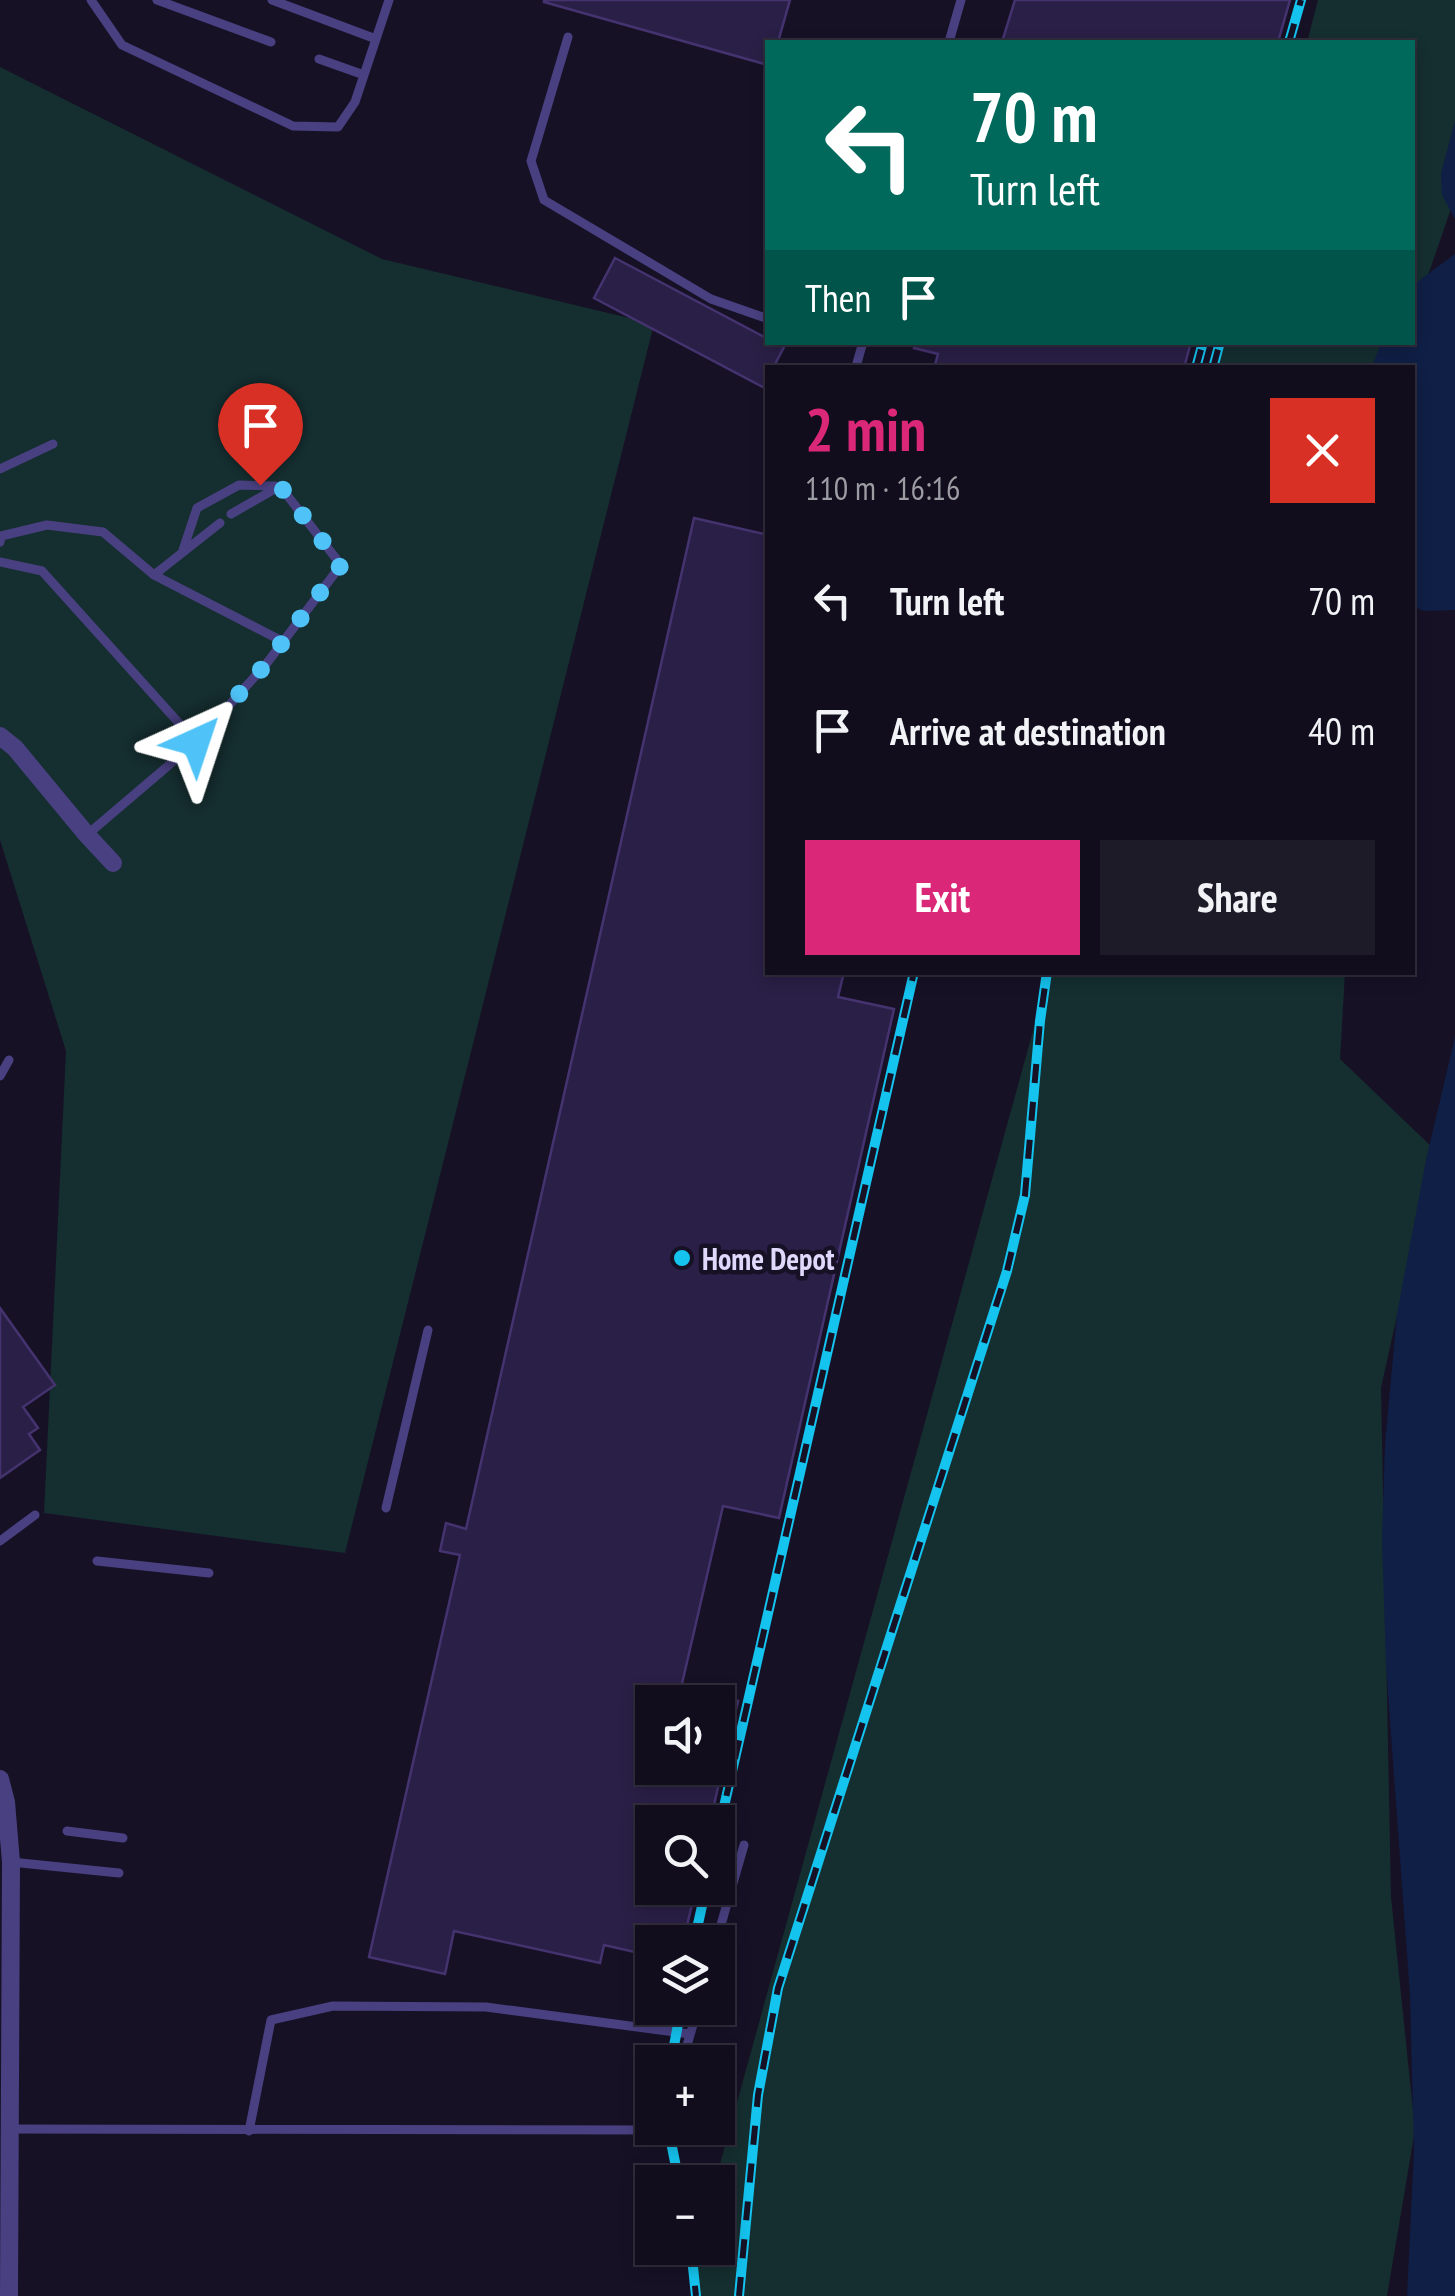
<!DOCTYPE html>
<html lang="en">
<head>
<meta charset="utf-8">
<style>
	:root { --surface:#110d1c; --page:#1e1b29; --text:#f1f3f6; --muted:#9c9ca3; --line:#302d3b; --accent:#db2777 }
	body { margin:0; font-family:"PT Sans Narrow",sans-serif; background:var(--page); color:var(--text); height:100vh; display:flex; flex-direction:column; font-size:38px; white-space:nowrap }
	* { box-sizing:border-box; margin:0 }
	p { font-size:32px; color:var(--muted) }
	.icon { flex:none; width:55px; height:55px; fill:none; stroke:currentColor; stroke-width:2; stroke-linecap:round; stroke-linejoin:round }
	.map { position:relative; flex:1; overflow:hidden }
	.drawer { position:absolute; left:765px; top:365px; width:650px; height:610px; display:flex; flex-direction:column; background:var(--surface); border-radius:0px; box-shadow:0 5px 15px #0003,0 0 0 2px var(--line) }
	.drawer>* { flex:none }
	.guide { position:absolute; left:765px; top:40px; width:650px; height:305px; border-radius:0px; box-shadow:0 5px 15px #0003,0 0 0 2px var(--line); background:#00695c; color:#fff; overflow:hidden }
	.buttons { position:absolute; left:635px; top:1685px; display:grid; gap:20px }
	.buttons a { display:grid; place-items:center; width:100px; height:100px; border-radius:0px; background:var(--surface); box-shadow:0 5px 15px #0003,0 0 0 2px var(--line); font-size:50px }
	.pin { position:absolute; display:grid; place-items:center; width:85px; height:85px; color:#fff; margin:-102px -42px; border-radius:50% 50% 50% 0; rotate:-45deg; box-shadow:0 0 10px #0007 }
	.pin .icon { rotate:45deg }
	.me { position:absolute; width:110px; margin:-55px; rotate:42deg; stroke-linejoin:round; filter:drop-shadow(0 0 8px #0008) }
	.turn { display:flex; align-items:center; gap:35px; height:210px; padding:0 40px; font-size:45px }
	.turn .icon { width:130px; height:130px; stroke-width:2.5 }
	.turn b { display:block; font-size:70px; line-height:85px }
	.then { display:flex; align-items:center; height:95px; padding:0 40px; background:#0003; gap:20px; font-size:38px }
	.round { display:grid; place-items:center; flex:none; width:105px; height:105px; border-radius:0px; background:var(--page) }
	.summary { display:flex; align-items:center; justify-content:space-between; height:170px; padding:0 40px }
	h1 { font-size:60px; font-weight:800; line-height:75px; color:var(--accent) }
	.button { display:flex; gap:20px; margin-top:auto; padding:20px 40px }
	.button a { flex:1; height:115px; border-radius:0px; background:var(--accent); color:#fff; font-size:40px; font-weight:800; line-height:115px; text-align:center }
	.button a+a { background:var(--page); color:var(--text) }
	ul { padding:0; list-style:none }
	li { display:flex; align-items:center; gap:30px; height:130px; padding:0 40px }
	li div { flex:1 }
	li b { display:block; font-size:38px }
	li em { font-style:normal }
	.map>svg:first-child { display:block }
	.green { fill:#152e30 }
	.water { fill:#101f46 }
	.building { fill:#2a1f46; stroke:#453370; stroke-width:2.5; fill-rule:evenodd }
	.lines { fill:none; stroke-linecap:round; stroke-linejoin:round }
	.lane { stroke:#494081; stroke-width:9 }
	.street { stroke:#494081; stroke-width:18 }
	.rail-casing { stroke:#14c3ee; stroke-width:10 }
	.rail { stroke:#171126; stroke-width:6; stroke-dasharray:19; stroke-linecap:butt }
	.route { stroke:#4fc3f7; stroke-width:18; stroke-dasharray:0 32.4 }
	.poi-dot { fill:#14c3ee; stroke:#171126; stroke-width:4 }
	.labels { text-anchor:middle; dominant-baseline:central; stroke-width:9; stroke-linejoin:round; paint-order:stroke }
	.poi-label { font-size:30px; font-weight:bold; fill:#e0d9fc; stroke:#171126; text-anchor:start }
</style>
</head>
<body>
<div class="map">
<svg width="1455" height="2296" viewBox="0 0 1455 2296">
	<rect width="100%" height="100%" fill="#171126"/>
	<path class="green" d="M1318,0H1455V197L1413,319L1412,42H1307Z
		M0,67L382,259L654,324L345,1553L44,1513L66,1051L0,840Z
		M1224,343H1404L1396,367L1217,368Z
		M1049,973H1345L1340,1059L1434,1149L1381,1388L1391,1897L1415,2130L1387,2296H695L700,2248H718V2182H715Z"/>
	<path class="water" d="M1455,121V219L1442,195L1441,173Z
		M1455,254V610L1424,611L1412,606V368L1372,367L1381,343L1412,342L1413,285Z
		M1455,1037V2296H1407L1414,2151L1410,1995L1386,1665L1382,1539L1385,1444L1397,1314L1426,1160Z"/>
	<path class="building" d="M544,0H790L778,42H768V65L544,2Z
		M1015,0H1290L1278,42H1002Z
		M615,258L768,339V342H775L784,347L773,368H768V379L763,387L594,298Z
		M916,342H1191L1184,368H934L938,354L914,348Z
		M694,518L768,535V972H844L838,997L894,1009L779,1518L723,1506L681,1688L738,1701L710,1822H652V1888H696L683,1942H652V1956L604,1945L600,1963L454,1931L445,1974L369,1957L460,1555L440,1551L446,1523L466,1529ZM652,1702H718V1768H652Z
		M0,1308L55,1385L23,1407L38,1428L29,1434L40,1450L0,1478Z"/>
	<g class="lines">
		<path class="lane" d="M91,0L122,45L293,126L338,127L355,102L389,0
			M157,0L271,42
			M272,0L376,39
			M568,37L531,161L544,200L711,299L768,319
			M949,42L961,0
			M319,59L364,75
			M857,363L863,342
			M0,469L53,444
			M0,542L1,536L47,525L103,532L154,575L220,523
			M183,550L197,508L239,485L276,486
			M0,562L42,571L196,742
			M154,575L282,641
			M88,834L196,742L267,663L341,565L280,486L231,514
			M0,1076L9,1060
			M386,1508L428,1330
			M0,1541L35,1515
			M97,1561L209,1573
			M67,1831L123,1838
			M11,1862L119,1873
			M716,1942L744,1845
			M682,2062L698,2008
			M10,2129L662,2130L663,2128
			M249,2131L271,2020L333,2006L486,2007L690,2034"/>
		<path class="street" d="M0,736L15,748L87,835L113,863
			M0,1779L6,1802L11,1862L9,2296"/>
		<g class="rail-casing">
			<path id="rail" d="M1289,42L1301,0
				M1196,368L1203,342
				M1213,368L1220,342
				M718,1833L914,972
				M694,1942L706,1888
				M671,2062L681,2008
				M672,2128V2147L679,2182
				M691,2248L696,2296
				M739,2296L758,2095L778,1988L1007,1271L1025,1195L1040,1021L1047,972"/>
		</g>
		<use href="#rail" class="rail"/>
	</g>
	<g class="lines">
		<path class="route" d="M196,742L266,664L341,565L280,486L260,485"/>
	</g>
	<circle class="poi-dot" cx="682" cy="1258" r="10"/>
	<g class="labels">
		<g class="poi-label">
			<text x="702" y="1258">Home Depot</text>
		</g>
	</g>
</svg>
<div class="buttons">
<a><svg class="icon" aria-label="sound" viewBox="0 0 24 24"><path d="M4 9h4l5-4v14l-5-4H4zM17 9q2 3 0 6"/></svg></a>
<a><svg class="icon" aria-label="search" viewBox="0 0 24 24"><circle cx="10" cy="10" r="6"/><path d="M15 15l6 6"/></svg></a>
<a><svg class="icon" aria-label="layers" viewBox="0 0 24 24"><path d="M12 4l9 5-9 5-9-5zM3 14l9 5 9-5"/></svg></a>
<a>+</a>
<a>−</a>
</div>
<div class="pin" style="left:260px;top:485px;background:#d93025"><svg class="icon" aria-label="arrive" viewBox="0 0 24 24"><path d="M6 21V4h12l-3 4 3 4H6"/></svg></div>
<svg class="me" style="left:196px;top:742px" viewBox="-20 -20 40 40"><path d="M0-17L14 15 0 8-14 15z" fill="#4fc3f7" stroke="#fff" stroke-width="4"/></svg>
<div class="guide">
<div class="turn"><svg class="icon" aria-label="left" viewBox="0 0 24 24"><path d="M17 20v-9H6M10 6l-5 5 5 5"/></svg><div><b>70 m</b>Turn left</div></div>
<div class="then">Then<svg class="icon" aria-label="arrive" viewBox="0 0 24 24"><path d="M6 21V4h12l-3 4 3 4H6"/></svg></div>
</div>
<section class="drawer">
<div class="summary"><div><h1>2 min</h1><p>110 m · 16:16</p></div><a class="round" style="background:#d93025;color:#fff"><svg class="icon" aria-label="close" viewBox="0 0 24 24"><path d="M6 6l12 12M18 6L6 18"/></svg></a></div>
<ul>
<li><svg class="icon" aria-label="left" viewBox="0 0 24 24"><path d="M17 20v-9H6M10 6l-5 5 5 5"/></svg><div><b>Turn left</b></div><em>70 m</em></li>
<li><svg class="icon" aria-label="arrive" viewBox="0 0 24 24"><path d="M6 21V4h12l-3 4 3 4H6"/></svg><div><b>Arrive at destination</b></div><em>40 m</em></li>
</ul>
<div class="button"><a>Exit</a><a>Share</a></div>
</section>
</div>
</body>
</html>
